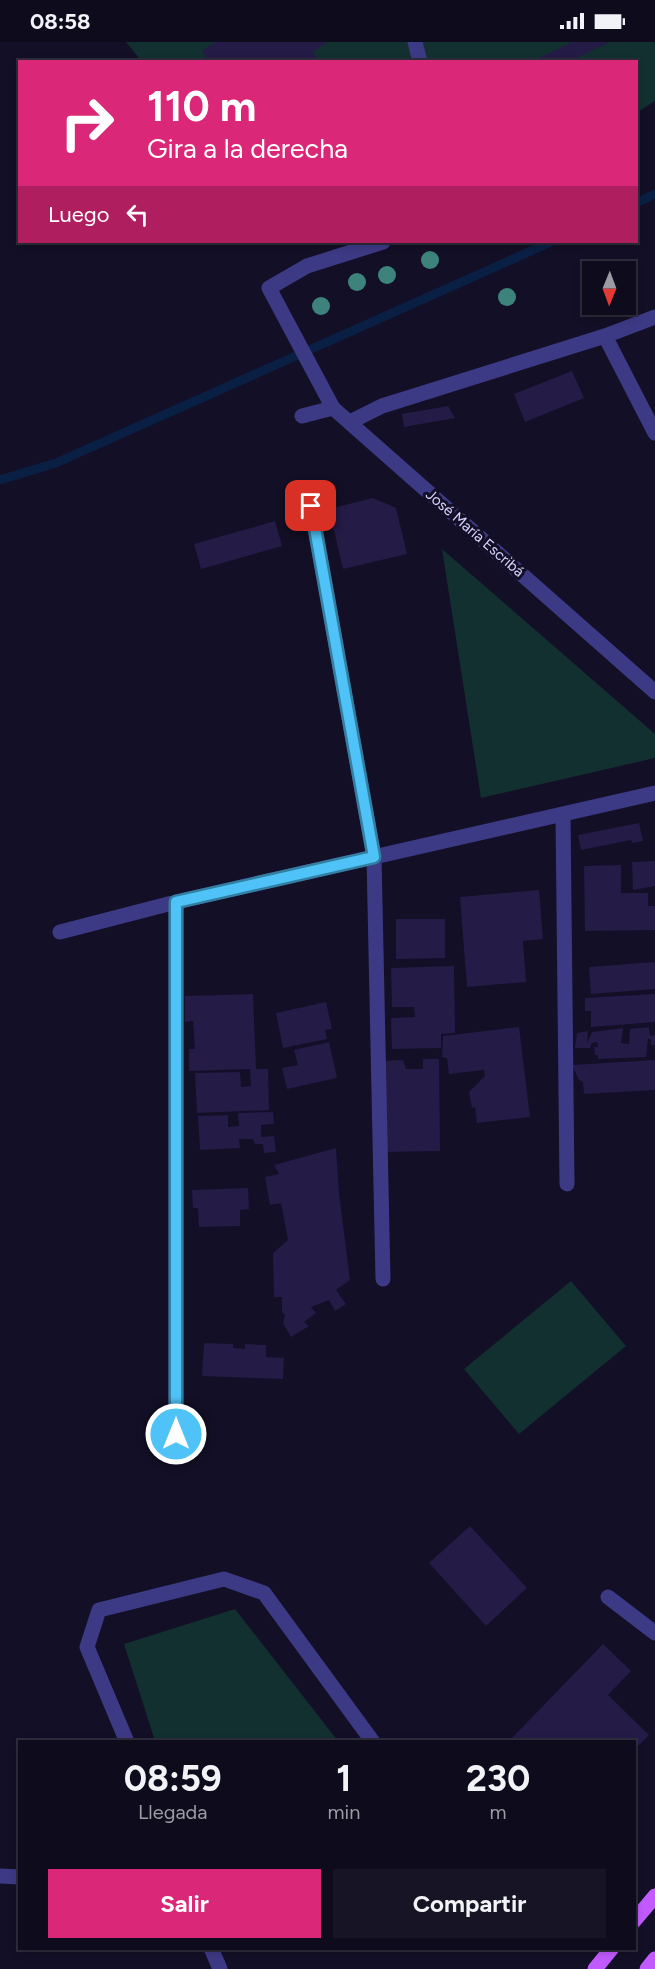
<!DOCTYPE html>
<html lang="es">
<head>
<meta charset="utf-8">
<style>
	:root { --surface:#0e0b1c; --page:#171425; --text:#f1f3f6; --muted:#9b9ba3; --line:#2e2b3b; --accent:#db2777 }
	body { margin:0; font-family:Figtree,sans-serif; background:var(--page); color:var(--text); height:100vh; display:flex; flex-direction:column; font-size:22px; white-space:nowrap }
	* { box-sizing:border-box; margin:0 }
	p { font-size:20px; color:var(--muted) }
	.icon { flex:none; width:33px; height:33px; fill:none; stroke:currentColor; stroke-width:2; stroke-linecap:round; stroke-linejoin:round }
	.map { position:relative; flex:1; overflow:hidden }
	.sheet { position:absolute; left:18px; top:1698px; width:618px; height:210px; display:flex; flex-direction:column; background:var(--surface); border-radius:0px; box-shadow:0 3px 9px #0003,0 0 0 2px var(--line) }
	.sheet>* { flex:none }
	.banner { position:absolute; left:18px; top:18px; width:620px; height:183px; border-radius:0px; box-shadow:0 3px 9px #0003,0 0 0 2px var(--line); background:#db2777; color:#fff; overflow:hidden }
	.needle { width:39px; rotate:181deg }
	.fabs { position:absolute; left:582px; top:219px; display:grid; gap:12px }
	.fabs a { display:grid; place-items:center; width:54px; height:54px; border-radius:0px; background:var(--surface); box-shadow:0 3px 9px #0003,0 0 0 2px var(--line); font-size:30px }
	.pin { position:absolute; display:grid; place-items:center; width:51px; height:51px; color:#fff; margin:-26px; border-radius:12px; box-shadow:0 3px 9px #0006 }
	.me { position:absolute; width:66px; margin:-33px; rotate:0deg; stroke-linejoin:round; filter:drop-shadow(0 0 4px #0008) }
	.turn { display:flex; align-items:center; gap:21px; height:126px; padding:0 30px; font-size:27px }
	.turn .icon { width:78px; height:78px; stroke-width:2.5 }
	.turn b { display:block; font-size:42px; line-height:51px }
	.then { display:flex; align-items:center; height:57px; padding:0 30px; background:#0003; gap:12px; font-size:22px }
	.eta { display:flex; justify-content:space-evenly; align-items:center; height:102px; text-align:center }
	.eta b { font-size:36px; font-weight:700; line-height:42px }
	.button { display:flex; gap:12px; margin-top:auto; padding:12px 30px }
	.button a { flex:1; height:69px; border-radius:0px; background:var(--accent); color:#fff; font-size:24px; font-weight:700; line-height:69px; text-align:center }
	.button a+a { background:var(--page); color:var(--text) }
	.status { display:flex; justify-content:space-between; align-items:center; height:42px; padding:0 30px; background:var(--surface); direction:ltr }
	.status svg { height:16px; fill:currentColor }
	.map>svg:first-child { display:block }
	.green { fill:#12302f }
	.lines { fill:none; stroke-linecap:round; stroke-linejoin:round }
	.stream { stroke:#0a1f44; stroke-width:9 }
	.building { fill:#241b47 }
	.service { stroke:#3d3a85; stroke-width:15 }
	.minor { stroke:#3d3a85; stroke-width:15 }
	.primary { stroke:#c25bff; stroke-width:15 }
	.tree { fill:#3d827b }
	.route-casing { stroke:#337fa1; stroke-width:15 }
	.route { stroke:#4fc3f7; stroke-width:10 }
	.labels { text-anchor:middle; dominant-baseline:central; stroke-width:6; stroke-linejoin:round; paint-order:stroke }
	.street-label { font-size:15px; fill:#d9d4ff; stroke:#130f26 }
</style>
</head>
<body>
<div class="status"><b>08:58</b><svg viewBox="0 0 49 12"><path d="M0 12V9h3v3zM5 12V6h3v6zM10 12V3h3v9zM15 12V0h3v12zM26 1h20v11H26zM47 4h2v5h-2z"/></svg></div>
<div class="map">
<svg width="655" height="1927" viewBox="0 0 655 1927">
	<rect width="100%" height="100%" fill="#130f26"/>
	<path class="green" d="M126,0H655V59L636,71V20H142Z
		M442,507L655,692V716L481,756Z
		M571,1239L626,1304L519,1392L464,1327Z
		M235,1567L338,1699H155L124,1602Z"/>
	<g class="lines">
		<path class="stream" d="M636,161L655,152
			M0,438L56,421L551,200"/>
	</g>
	<path class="building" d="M215,0H327L313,10L319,20H209L202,9Z
		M573,0H610L568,20H530Z
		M572,329L584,356L525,380L514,352Z
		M448,364L455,376L404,385L402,372Z
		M373,456L396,466L407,512L343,527L329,467Z
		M275,479L282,504L201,527L194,502Z
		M639,781L643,799L632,801L631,798L581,808L578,793Z
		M655,819V844L633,848L632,820Z
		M621,823V851H648V864H655V888L585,889L584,824Z
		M539,848L543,897L523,899L526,940L467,945L460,855Z
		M396,877H445V916L396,917Z
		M655,920V947L591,952L589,925Z
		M454,924L455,991L441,992V1006L392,1007L391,976L415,975L414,965H392L391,926Z
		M253,952L256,1027H268L269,1068L197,1071L195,1031L240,1030L241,1045L251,1044L250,1027L189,1029V1007H195L193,979L185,980V954Z
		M655,952V980L591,985V969H585V956Z
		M326,960L332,987L325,988L327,997L283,1006L276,971Z
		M519,985L530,1075L477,1081L475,1065L472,1066L469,1050L485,1034L484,1028L449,1032L447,1016L442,1015L443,994Z
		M649,985L650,994L655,993V1003H651V997H648L646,1015L598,1017V1013H595L594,1005H598L597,1000L592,1001L590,1006H575L577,991L588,989L587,1001L592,990L623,986L621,1001L629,1002L630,987Z
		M329,1000L337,1036L287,1047L282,1026L298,1023L294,1008Z
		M423,1017H439L440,1109L383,1110L382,1019L403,1018L406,1027H423Z
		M655,1018V1048L584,1052L583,1040L579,1038L572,1023Z
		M273,1070L274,1082L261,1083V1095L274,1094L276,1110L264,1111L263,1102H255L253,1097H239L240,1106L200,1108L198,1074L228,1073V1085L239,1084L238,1071Z
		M336,1106L339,1151L350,1238L336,1248L346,1262L335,1269L329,1258L311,1265L316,1271L304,1280L309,1284L291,1295L283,1281L285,1273L282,1270V1255H274L273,1211L288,1198L281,1161L270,1163L265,1135L279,1132L274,1123Z
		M248,1146L249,1167L240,1168V1184L199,1185L198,1166H193L192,1148Z
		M204,1301L233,1302V1306L245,1307V1302L266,1303V1315L284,1316L283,1337L202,1334Z
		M470,1484L527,1546L486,1584L429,1521Z
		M603,1602L631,1629L608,1653L649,1693L634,1708V1700H512L510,1698Z"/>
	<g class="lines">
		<path class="service" d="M415,0L420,20
			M302,374L333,366L269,246L307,224L383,200
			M608,1555L655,1591
			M127,1700L87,1605L99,1568L224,1537L264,1551L373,1700
			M0,1834L20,1835
			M211,1906L220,1927"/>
		<path class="minor" d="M605,294L655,391
			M333,366L655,650
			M350,380L382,364L605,294L655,275
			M311,464L374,815L383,1237
			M563,772L567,1142
			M60,890L176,860L655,751
			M176,1392V860"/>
		<path class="primary" d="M634,1879L655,1854
			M595,1927L612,1906
			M647,1927L655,1917"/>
	</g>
	<g class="tree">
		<circle cx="430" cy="218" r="9"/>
		<circle cx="387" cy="233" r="9"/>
		<circle cx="357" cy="240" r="9"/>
		<circle cx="507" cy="255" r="9"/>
		<circle cx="321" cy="264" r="9"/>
	</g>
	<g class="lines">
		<g class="route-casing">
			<path id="route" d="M176,1392V860L374,815L311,464"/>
		</g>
		<use href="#route" class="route"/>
	</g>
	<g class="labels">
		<g class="street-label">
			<text transform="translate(475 491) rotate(41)">José María Escribá</text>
		</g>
	</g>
</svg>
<div class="fabs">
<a><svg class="needle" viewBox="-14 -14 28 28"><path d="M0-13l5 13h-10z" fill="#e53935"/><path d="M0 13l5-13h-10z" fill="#9b9ba3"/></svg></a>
</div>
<div class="pin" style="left:311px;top:464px;background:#d93025"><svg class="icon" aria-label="arrive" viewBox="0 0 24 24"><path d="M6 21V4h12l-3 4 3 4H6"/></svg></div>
<svg class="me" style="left:176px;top:1392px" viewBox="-20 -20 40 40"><circle r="17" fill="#4fc3f7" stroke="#fff" stroke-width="3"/><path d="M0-11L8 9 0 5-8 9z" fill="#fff"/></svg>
<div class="banner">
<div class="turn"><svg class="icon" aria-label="right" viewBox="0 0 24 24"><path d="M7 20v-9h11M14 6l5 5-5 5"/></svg><div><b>110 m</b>Gira a la derecha</div></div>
<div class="then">Luego<svg class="icon" aria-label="left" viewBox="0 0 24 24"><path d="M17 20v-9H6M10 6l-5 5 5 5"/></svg></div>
</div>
<section class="sheet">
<div class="eta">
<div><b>08:59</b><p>Llegada</p></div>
<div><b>1</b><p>min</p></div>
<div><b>230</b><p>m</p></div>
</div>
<div class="button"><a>Salir</a><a>Compartir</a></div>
</section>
</div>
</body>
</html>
